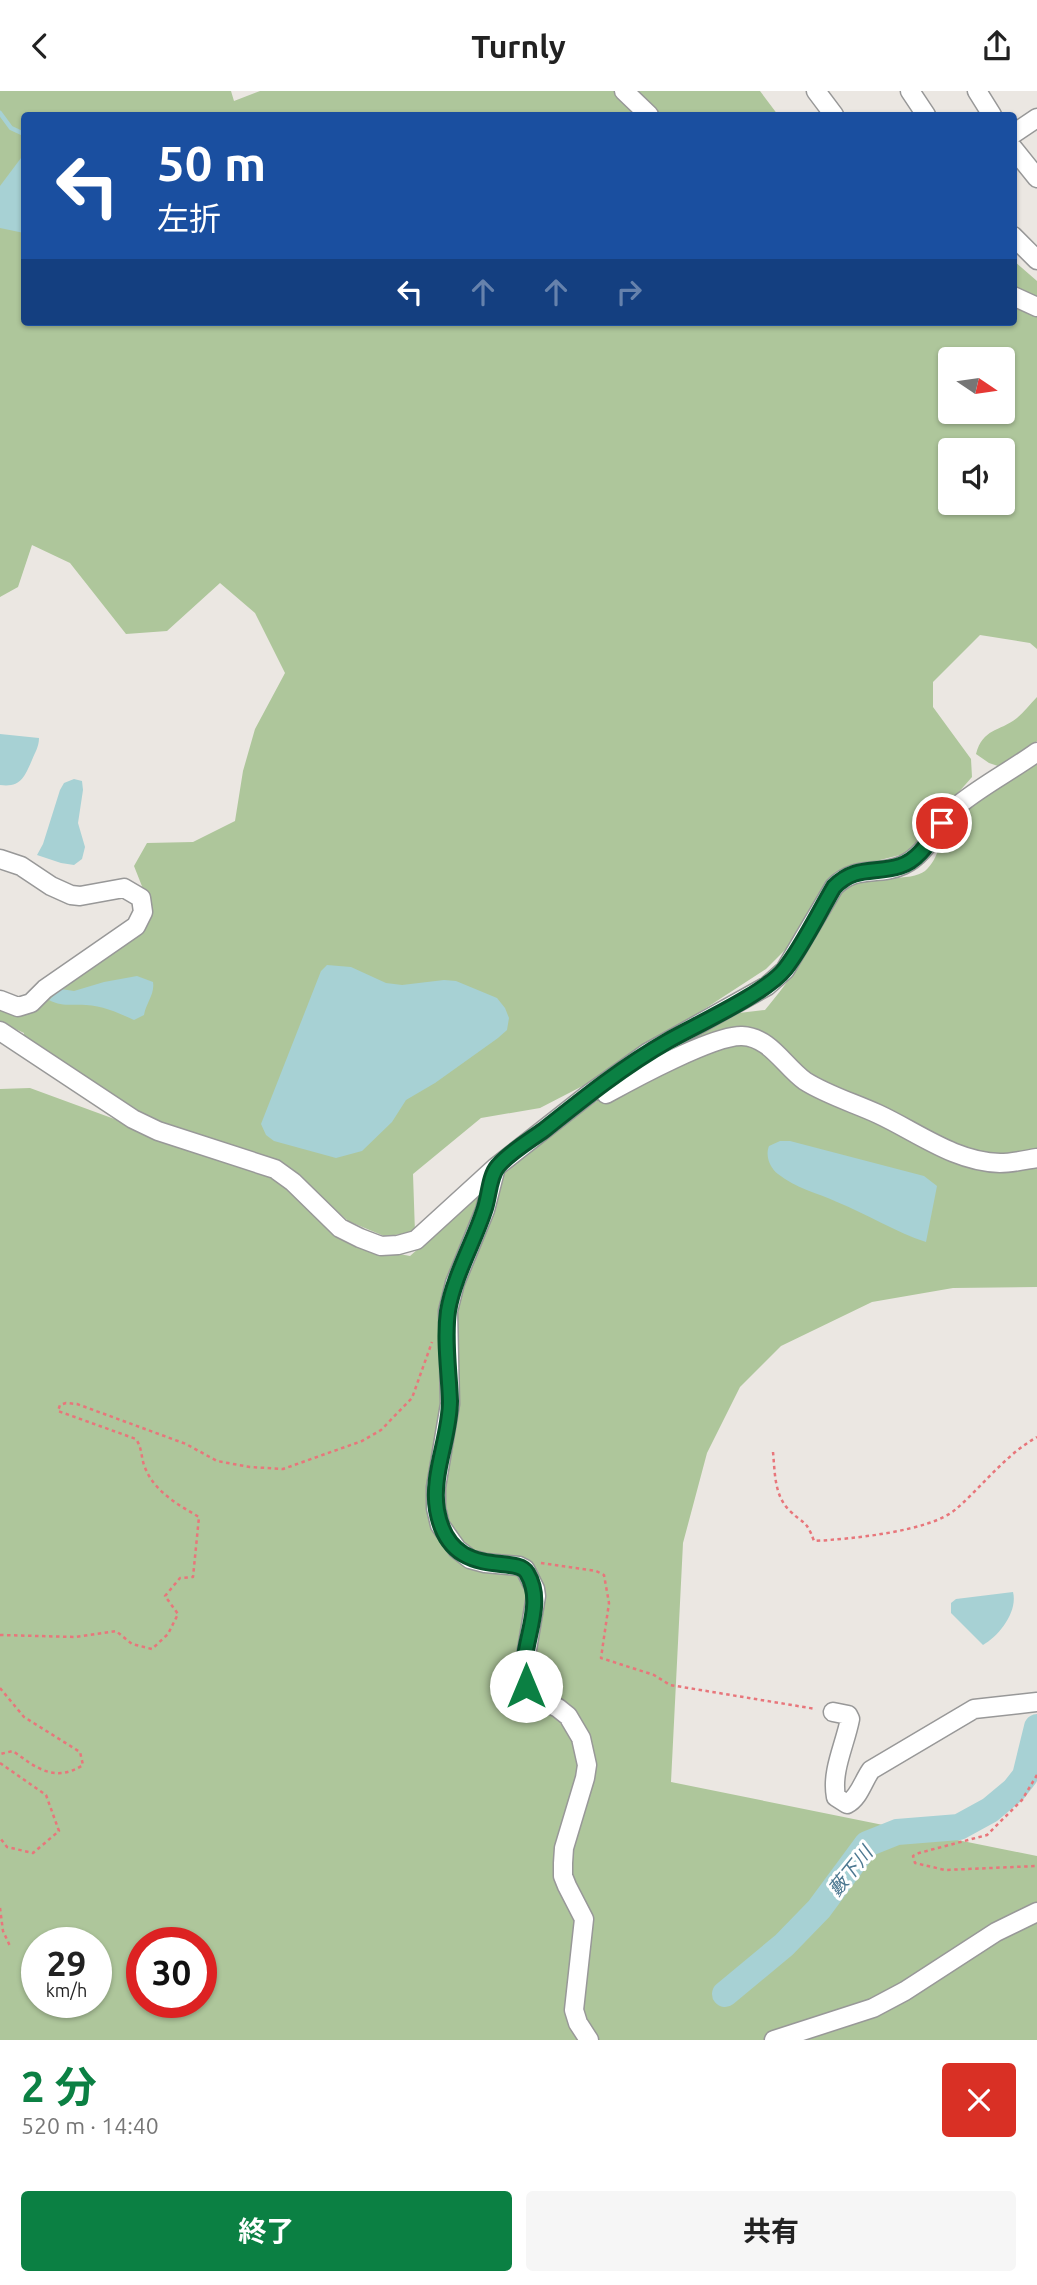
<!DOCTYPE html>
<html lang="ja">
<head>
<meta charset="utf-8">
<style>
	:root { --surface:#fff; --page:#f6f6f6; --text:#222; --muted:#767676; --accent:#0b8043 }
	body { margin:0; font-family:Ubuntu,"Noto Sans JP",sans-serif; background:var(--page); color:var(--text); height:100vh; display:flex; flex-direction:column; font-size:26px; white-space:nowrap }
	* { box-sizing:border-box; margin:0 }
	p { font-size:23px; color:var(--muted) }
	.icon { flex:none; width:38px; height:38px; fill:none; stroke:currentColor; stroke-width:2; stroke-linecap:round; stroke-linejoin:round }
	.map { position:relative; height:1949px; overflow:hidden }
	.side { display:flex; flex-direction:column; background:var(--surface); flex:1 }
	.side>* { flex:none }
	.top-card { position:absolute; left:21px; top:21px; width:996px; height:214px; border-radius:7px; box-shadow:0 2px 5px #0004; background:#1a4fa0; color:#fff; overflow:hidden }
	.needle { width:46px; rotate:103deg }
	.controls { position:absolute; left:938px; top:256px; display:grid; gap:14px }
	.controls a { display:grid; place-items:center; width:77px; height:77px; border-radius:7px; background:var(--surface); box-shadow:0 2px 5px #0004; font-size:35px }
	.speed { position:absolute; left:21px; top:1836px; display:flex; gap:14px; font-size:35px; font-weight:700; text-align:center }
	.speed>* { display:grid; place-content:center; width:91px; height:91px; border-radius:50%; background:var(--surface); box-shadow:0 2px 5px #0004; line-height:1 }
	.speed small { font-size:18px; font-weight:400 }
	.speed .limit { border:10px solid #d22; background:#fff; color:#111 }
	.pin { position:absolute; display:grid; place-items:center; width:60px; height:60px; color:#fff; margin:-30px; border:4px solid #fff; border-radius:50%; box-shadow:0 2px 7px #0007 }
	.me { position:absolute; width:77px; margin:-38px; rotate:0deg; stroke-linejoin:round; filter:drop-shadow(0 0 5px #0008) }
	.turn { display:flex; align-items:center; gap:24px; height:147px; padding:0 21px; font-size:32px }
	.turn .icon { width:91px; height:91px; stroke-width:2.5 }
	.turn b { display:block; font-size:49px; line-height:60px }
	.lanes { display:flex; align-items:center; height:66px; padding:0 21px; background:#0003; justify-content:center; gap:35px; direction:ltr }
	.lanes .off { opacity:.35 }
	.round { display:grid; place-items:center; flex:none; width:74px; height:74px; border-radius:7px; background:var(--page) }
	.headline { display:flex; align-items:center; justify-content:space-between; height:119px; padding:0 21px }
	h1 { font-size:42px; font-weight:700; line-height:52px; color:var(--accent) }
	.cta { display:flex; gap:14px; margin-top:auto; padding:14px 21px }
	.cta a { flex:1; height:80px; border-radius:7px; background:var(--accent); color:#fff; font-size:28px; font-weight:700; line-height:80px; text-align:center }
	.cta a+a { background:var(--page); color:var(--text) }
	header { display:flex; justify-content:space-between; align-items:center; height:91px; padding:0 21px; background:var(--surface); font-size:32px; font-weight:700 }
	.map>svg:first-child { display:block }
	.forest { fill:#aec69b; fill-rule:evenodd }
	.water { fill:#a7d1d4 }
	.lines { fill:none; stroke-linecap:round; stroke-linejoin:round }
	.stream { stroke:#a7d1d4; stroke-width:4.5 }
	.river { stroke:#a7d1d4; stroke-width:26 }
	.minor-casing { stroke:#989898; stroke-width:21 }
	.path { stroke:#e8767b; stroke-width:2.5; stroke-dasharray:3.5 3.5; stroke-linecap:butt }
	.minor { stroke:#fff; stroke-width:18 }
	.route-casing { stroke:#07532c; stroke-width:18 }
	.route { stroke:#0b8043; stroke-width:12 }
	.labels { text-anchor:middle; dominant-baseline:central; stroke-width:6; stroke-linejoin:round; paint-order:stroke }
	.water-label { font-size:19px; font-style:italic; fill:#4d7891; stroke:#fff }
</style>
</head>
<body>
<header><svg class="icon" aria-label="back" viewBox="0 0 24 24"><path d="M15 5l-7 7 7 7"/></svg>Turnly<svg class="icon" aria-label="share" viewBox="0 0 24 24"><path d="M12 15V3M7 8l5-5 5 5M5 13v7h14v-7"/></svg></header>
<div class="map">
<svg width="1037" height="1949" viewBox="0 0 1037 1949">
	<rect width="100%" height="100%" fill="#ebe7e2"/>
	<path class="forest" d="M0,0H231L234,10L260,0H760L778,24H24V231H1013V169L1037,190V558L1030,552L980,544L933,591V616L971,668L972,686L937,726L919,755L900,764L844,778L795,849L766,878L600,986L540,1017L481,1027L413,1083L415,1142L384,1145L348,1130L285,1074L148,1028L23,948L24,942L0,931V915L23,922L149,813L134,775L147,752L193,751L235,730L243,680L255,638L285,582L255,522L220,492L167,540L126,543L70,472L32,454L18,496L0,506ZM950,268H1003V320H950ZM950,359H1003V411H950Z
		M1037,606V650L1025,661L1001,676L989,672L976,663C983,637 999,641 1017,627C1024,621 1030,613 1037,606Z
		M1037,670V1196L953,1197L872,1211L781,1255L740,1296L707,1362L683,1452L671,1691L1037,1765V1949H0V998L30,997L275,1087L330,1139L357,1155L410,1165L503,1083L575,1026L654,969L739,922L765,919C775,907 785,894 794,881C806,861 833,800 852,792C872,784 911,791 925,780C940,767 939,747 951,733C969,712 1013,687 1037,670ZM37,1852H96V1911H37ZM142,1852H201V1911H142Z"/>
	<path class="water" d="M24,63V142L0,137V95Z
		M0,643L39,647C39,656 35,661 32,669C25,685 21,697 0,694Z
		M74,688L82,690L83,699L78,732L85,756L82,768L74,774L61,772L37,764L43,753L60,699L64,692Z
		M327,874L351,876L386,892L402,894L444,889L456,890L497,907L505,917L509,927L507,939L498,947L435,992L406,1009L392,1031L362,1060L336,1067L274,1050L266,1044L261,1033L321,880Z
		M137,885L153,891C155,903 146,912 144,924L134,929C119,922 103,915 86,914C72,913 62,916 49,909L61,898L74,900L104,891Z
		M780,1050H790L924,1085L937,1095L926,1151C895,1141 867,1123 837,1111C818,1102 795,1097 778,1083C770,1077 765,1065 769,1055Z
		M1013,1501C1018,1521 999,1545 983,1554L951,1522V1512L956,1508Z"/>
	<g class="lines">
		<path class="stream" d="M0,22L11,37L24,43"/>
		<path class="river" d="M725,1903L784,1854L819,1818L867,1753L897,1741L959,1736L990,1719L1014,1699L1025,1685L1037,1636"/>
		<g class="minor-casing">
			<path id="minor" d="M624,0L649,24
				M816,0L834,24
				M910,0L926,24
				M977,0L992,24
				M1013,43L1037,27
				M1013,57L1037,87
				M1013,145L1037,169
				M1013,205L1037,216
				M0,768L21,775L51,795L71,804L80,805L124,797L141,807L143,821L136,835L45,898L31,912L18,916L0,909
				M0,940L133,1028L158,1040L275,1078L293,1091L340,1137L360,1147L381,1155L398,1154L416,1149L496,1076L589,1003L647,962L767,895L785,879L834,796C856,773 878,786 903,774C929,762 939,730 961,712C985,693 1012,679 1037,661
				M606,1003C633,988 714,944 742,945C770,946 784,975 805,990C827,1004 854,1012 878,1023C917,1041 955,1071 1000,1072C1012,1072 1025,1069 1037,1067
				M496,1076L485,1119L455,1192L448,1220L450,1313L436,1396V1417L440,1434L457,1458L470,1468L485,1472L519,1475L525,1478L535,1498L536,1505L523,1582L526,1595L533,1605L558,1617L568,1625L581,1647L587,1674L585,1687L564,1757L563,1772V1785L567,1795L584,1828L574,1919L578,1932L589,1949
				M833,1621L848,1624L850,1628C845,1654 831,1680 836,1706L847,1713C859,1707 863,1690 871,1679L974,1618L1037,1611
				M774,1949L873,1917L905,1900L996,1841L1037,1821"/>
		</g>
		<path class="path" d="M773,1361C775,1381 774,1405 790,1420C804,1434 806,1428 814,1450C849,1448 930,1441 956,1418C983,1395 1005,1364 1037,1346
			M541,1472L596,1480L604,1484L609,1512L601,1567L654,1584L670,1594L816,1618
			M0,1544L75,1546L116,1540L132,1553L152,1558L168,1543L178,1523L165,1505L180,1487L193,1486L199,1426C177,1413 153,1400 144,1374C141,1365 142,1357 136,1348L58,1320L60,1314L66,1312L77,1313L186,1353L217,1370L250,1376L283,1378L362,1350L381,1339L412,1307L432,1251
			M0,1597L24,1626L80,1661L83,1674C55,1692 36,1677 13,1660L0,1663
			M0,1672L46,1704L59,1740L33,1762L7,1756L0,1747
			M1037,1684L1022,1709L987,1744L919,1762L913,1765L915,1772L945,1779L1037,1775
			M0,1817L3,1840L10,1855"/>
		<use href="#minor" class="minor"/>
	</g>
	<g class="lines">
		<g class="route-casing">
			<path id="route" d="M526,1595C516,1557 548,1517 527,1482C516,1462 450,1492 437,1419C431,1383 450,1346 450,1310C449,1280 444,1249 448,1220C454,1185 473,1153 484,1120C489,1107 489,1085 498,1075C510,1061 529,1050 544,1039C584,1007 624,975 668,950C698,933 766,902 785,878C804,853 818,823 834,796C855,774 875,783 900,775C920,769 931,747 942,732"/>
		</g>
		<use href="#route" class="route"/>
	</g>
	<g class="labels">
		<g class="water-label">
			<text transform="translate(850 1780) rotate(-51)">藪下川</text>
		</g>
	</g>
</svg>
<div class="controls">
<a><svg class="needle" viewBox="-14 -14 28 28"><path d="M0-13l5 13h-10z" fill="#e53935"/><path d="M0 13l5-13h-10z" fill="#767676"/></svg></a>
<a><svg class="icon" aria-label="sound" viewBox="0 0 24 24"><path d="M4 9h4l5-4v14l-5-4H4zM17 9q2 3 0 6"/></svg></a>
</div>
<div class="speed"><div>29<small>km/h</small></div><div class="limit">30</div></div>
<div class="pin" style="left:942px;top:732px;background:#d93025"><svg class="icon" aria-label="arrive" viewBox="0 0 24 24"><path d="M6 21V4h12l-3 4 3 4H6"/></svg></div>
<svg class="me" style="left:526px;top:1595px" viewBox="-20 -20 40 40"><circle r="19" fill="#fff"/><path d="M0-13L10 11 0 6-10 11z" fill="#0b8043"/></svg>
<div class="top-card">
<div class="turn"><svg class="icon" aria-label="left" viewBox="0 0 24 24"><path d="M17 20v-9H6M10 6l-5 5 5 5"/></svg><div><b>50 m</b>左折</div></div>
<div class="lanes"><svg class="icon" aria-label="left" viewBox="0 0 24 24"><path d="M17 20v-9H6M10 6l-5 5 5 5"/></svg><svg class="icon off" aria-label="ahead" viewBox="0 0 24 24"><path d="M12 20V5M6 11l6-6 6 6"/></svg><svg class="icon off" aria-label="ahead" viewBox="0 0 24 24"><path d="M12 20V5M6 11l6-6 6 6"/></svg><svg class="icon off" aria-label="right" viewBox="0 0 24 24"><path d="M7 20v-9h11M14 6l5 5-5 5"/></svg></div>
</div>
</div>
<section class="side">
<div class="headline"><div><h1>2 分</h1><p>520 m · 14:40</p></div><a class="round" style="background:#d93025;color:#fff"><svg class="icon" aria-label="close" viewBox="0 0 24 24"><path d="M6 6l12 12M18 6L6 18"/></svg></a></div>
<div class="cta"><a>終了</a><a>共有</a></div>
</section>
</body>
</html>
